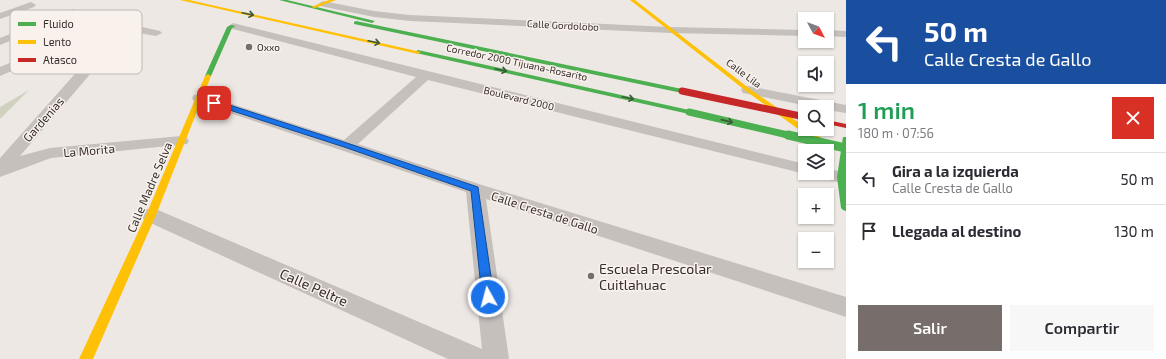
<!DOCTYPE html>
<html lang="es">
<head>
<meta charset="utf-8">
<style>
	:root { --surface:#fff; --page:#f7f7f7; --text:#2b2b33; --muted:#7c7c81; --line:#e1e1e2; --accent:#776e6c }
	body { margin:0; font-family:"Exo 2",sans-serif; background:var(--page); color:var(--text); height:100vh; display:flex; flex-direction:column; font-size:15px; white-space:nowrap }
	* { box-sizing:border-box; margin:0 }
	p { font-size:13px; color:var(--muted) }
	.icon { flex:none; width:22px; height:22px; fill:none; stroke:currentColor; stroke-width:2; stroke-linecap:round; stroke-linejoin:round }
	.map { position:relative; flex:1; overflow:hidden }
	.sheet { display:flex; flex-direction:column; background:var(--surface); width:320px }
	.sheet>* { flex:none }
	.banner { background:#1a4fa0; color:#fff; overflow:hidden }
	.needle { width:26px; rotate:131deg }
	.controls { position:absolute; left:798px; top:12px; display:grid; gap:8px }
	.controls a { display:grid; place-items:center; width:36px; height:36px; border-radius:0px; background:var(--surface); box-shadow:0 1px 3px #0004; font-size:20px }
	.pin { position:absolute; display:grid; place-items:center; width:34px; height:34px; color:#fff; margin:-17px; border-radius:8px; box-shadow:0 2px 6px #0006 }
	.me { position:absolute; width:44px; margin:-22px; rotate:353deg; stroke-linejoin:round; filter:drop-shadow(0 0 3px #0008) }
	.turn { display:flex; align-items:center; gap:14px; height:84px; padding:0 12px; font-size:18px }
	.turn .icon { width:52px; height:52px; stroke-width:2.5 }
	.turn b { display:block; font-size:28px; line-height:34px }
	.round { display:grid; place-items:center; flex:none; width:42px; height:42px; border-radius:0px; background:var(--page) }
	.headline { display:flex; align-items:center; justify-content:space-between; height:68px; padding:0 12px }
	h1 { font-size:24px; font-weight:600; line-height:30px; color:#1e9e55 }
	.primary-button { display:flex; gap:8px; margin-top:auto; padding:8px 12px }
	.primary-button a { flex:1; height:46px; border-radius:0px; background:var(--accent); color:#fff; font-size:16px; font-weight:600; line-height:46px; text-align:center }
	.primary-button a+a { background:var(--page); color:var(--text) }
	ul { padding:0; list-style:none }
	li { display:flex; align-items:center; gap:12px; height:52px; padding:0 12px; border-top:1px solid var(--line) }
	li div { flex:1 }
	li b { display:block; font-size:15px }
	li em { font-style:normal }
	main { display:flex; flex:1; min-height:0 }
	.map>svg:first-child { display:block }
	.green { fill:#d0d1bf }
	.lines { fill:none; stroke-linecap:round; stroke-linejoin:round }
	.street { fill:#c6c0bd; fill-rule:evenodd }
	.fast { fill:#4caf50; fill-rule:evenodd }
	.slow { fill:#ffc107; fill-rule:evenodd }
	.jam { fill:#c62828; fill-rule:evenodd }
	.fast-bridge-far1 { stroke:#4caf50; stroke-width:7 }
	.fast-bridge { stroke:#4caf50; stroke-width:9 }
	.jam-bridge { stroke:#c62828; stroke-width:7 }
	.oneway { stroke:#3e5a38 }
	.route { fill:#1a73e8; stroke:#114b97 }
	.poi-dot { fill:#776e6c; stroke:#f9f2ec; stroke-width:1.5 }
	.labels { text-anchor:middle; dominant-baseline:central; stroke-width:3; stroke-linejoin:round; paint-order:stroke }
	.far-street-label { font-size:10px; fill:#372d2b; stroke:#f9f2ec }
	.far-poi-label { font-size:10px; fill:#372d2b; stroke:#f9f2ec; text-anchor:start }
	.street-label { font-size:12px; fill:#372d2b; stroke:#f9f2ec }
	.near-poi-label { font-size:14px; fill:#372d2b; stroke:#f9f2ec; text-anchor:start }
	.near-street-label { font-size:14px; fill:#372d2b; stroke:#f9f2ec }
	.key { fill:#f9f2ec; stroke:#bfb7b2; stroke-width:1 }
	.key-label { font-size:11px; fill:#372d2b }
</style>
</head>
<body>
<main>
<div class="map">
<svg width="846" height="359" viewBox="0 0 846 359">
	<rect width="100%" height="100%" fill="#ede8e4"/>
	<path class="green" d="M29,90L0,119V107Z"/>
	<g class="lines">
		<path class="street" d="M323,1L374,11L410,15L670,27L805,30V36L670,33L410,21L374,17L320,6L318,4Z
			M31,2L36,5L34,7L0,19V13Z
			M73,9L78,12L77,14L0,45V38Z
			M109,23L129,24L160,31L162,33L156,36L122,30L105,31L0,76V67L98,26Z
			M233,23L805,164V173H811L805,174L428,80L358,144L482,185L846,297V317L486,199L509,359H448L144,220L141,215L144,210L151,208L158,210L482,349L466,192L194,101L192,98L194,95L199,94L204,95L344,140L416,77L229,28L228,26Z
			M827,30L846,31V37L827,36Z
			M87,65L92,66L93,69L92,72L20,156L50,148L181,136L187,138L189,141L187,144L51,158L0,177V158L82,66Z
			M748,86L846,105V113L827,110V107H813L743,93L741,90L743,87Z
			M827,168L846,173V181L841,183L817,177L814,173H827Z"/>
		<path class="fast" d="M279,0H287L375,21L372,23Z
			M356,21L682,89L685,91L682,93L354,24V22Z
			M231,25L236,26L232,28L211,76L206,77L205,76L227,27Z
			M418,50L689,110L693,112L689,114L416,53L415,52Z
			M843,137H846V211L843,210L841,208L837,177Z"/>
		<path class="slow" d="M180,0H189L421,52L418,54Z
			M329,0H336L315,8L311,7Z
			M630,0H635L750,89L805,127V129H808L826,141L827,143L826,145H820L746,91Z
			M208,74L211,76L156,215L93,359H79L146,215L205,76Z"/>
		<path class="jam" d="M827,120L846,124V128L827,124Z"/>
		<path class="fast-bridge-far1" d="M689,112L792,136"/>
		<path class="fast-bridge" d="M788,135L846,148"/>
		<path class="jam-bridge" d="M682,91L805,117"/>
	</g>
	<defs><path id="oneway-shaft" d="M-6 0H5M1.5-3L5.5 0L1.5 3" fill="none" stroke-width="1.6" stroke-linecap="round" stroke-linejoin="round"/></defs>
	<g class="oneway">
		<use href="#oneway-shaft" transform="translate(248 14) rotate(12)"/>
		<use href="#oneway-shaft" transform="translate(374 42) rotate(12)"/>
		<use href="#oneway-shaft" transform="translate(501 70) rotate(12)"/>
		<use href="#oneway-shaft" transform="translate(628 98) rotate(12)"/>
		<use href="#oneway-shaft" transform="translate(727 121) rotate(13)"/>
	</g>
	<path class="route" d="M214,100L350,144L478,187L494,297L492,301L488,302L484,301L482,297L471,191L344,147L211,104V101Z"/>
	<g class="poi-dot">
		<circle cx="249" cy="47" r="4"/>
		<circle cx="591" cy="276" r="4"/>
	</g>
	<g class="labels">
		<g class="far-street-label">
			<text transform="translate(563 25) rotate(3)">Calle Gordolobo</text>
			<text transform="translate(517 62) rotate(12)">Corredor 2000 Tijuana-Rosarito</text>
			<text transform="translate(744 73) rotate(37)">Calle Lila</text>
			<text transform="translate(519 98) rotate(14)">Boulevard 2000</text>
		</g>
		<g class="far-poi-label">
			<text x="257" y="47">Oxxo</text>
		</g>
		<g class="street-label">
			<text transform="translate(43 119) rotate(-49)">Gardenias</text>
			<text transform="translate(89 150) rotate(-5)">La Morita</text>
			<text transform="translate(149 187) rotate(-67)">Calle Madre Selva</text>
			<text transform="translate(545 212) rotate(18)">Calle Cresta de Gallo</text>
		</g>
		<g class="near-poi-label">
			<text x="599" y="268">Escuela Prescolar<tspan x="599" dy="16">Cuitlahuac</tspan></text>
		</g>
		<g class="near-street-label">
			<text transform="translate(314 287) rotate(24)">Calle Peltre</text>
		</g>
	</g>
	<rect x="10" y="10" width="132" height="64" rx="6" class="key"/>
	<rect x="18" y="22" width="18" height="4" fill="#4caf50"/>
	<rect x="18" y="40" width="18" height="4" fill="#ffc107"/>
	<rect x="18" y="58" width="18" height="4" fill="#c62828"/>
	<g class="key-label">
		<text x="43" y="28">Fluido</text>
		<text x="43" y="46">Lento</text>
		<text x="43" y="64">Atasco</text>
	</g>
</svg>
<div class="controls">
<a><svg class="needle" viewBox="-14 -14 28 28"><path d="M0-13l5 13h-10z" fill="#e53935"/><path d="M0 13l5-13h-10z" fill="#7c7c81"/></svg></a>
<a><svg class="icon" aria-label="sound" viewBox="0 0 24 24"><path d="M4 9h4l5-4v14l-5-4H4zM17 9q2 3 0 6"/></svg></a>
<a><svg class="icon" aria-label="search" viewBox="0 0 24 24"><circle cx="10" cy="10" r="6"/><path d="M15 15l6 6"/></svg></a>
<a><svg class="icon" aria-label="layers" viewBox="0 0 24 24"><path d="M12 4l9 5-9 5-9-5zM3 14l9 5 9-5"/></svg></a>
<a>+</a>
<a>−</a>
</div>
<div class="pin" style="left:214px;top:103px;background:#d93025"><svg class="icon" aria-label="arrive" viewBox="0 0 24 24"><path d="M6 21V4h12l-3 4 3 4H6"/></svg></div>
<svg class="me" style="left:488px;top:297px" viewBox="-20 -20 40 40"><circle r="17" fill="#1a73e8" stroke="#fff" stroke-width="3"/><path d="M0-11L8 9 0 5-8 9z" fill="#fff"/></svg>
</div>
<section class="sheet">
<div class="banner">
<div class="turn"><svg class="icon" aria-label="left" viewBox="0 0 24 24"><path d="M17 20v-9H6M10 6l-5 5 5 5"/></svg><div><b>50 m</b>Calle Cresta de Gallo</div></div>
</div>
<div class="headline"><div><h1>1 min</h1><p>180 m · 07:56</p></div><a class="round" style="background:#d93025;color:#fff"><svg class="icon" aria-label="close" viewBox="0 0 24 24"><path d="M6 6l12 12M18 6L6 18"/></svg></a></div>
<ul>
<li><svg class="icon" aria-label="left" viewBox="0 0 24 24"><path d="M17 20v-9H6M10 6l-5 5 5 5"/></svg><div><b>Gira a la izquierda</b><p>Calle Cresta de Gallo</p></div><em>50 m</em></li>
<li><svg class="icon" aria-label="arrive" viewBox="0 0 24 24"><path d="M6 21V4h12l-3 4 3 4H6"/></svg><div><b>Llegada al destino</b></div><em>130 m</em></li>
</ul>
<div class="primary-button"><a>Salir</a><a>Compartir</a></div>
</section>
</main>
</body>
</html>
